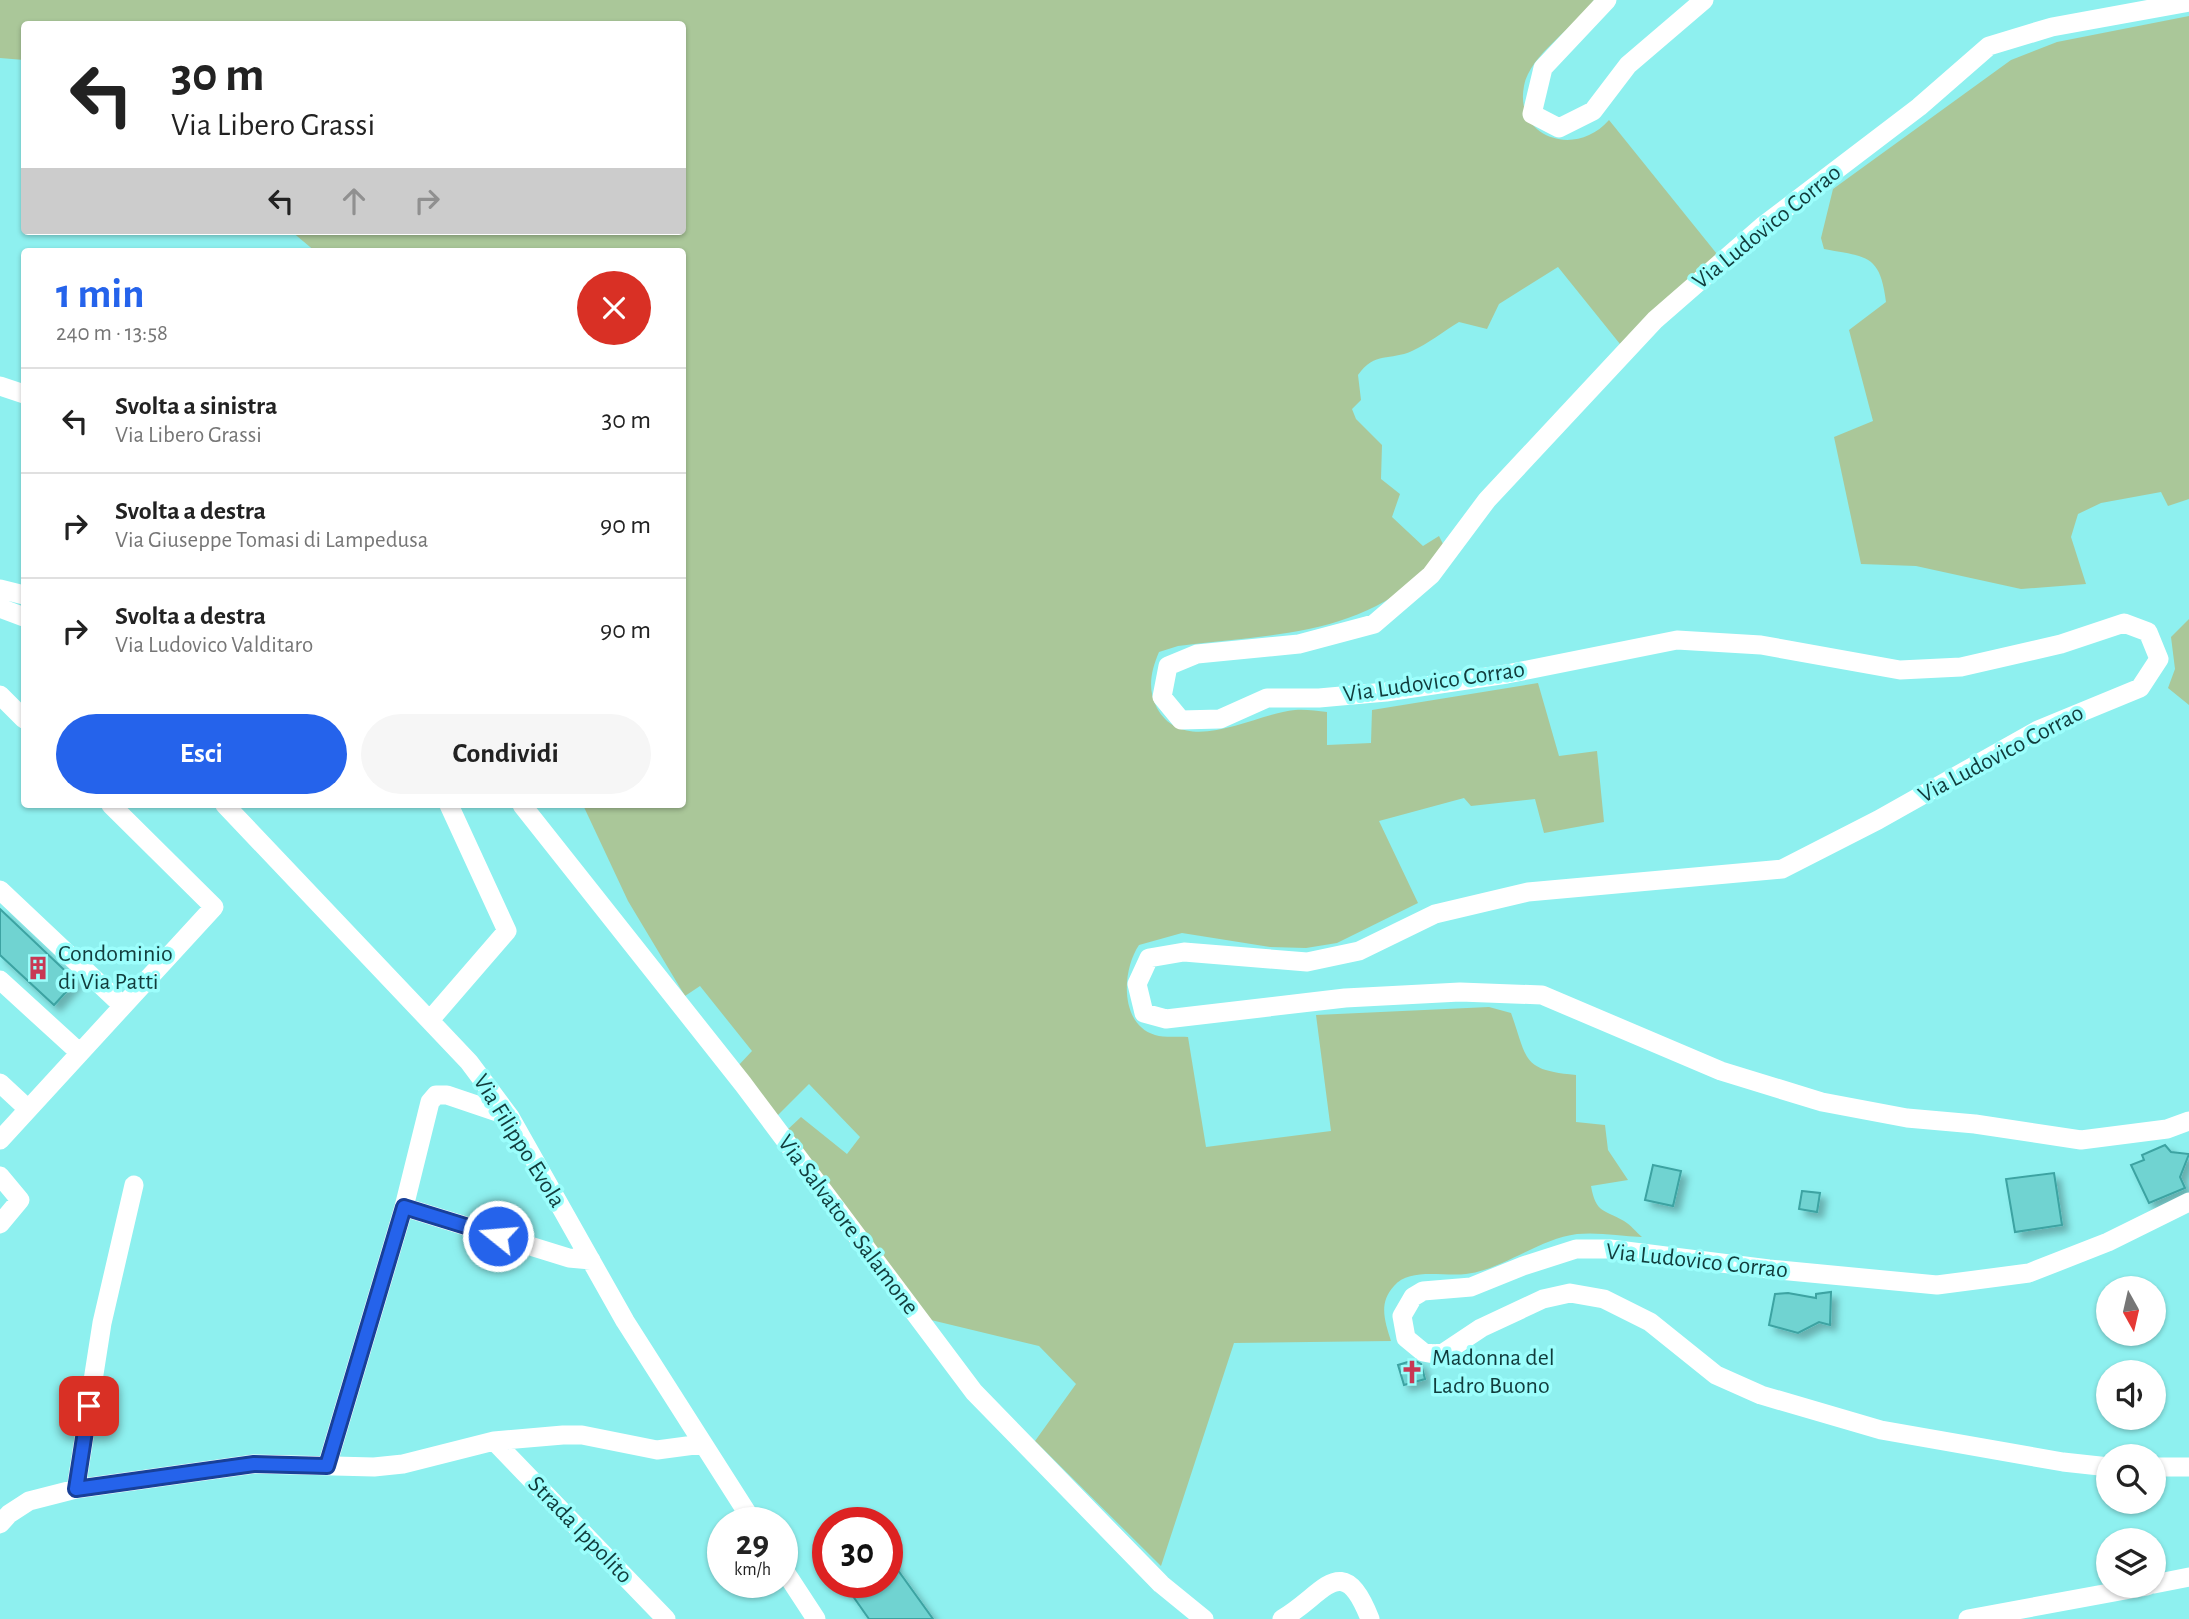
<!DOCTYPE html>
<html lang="it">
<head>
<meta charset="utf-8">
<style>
	:root { --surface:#fff; --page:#f6f6f6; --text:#222; --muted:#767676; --line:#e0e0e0; --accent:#2563eb }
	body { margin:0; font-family:"Alegreya Sans",sans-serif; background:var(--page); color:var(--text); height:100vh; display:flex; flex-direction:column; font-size:26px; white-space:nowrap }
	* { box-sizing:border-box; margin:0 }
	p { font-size:23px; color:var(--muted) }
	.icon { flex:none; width:38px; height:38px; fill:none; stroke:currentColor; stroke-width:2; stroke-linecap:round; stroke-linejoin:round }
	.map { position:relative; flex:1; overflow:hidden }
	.details { position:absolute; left:21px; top:248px; width:665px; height:560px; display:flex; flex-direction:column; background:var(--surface); border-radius:7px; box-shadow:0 2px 5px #0004 }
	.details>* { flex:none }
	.guide { position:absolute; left:21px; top:21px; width:665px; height:214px; border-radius:7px; box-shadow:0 2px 5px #0004; background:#fff; color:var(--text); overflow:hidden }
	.needle { width:46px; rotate:172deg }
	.fabs { position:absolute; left:2096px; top:1276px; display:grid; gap:14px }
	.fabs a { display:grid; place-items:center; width:70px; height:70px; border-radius:50%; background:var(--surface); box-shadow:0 2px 5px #0004; font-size:35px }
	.speed { position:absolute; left:707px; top:1507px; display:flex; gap:14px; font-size:35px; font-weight:700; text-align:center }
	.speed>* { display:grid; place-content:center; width:91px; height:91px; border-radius:50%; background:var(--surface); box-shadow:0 2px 5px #0004; line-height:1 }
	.speed small { font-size:18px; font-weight:400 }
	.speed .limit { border:10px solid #d22; background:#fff; color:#111 }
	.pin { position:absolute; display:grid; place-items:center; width:60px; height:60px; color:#fff; margin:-30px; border-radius:14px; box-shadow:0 4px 10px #0006 }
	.me { position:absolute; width:77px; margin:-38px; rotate:287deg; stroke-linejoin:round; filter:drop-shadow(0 0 5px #0008) }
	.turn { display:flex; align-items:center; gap:24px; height:147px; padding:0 35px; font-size:32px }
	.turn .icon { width:91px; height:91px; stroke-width:2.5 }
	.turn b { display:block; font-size:49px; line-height:60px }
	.lanes { display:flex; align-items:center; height:66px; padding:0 35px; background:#0003; justify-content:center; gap:35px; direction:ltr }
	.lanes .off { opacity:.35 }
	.round { display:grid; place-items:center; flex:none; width:74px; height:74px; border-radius:37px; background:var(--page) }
	.head { display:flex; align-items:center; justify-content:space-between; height:119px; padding:0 35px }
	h1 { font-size:42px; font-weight:700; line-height:52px; color:var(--accent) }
	.cta { display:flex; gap:14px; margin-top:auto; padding:14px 35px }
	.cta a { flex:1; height:80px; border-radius:42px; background:var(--accent); color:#fff; font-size:28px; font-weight:700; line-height:80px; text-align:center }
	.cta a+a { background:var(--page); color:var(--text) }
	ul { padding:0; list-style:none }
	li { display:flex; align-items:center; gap:21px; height:105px; padding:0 35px; border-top:2px solid var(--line) }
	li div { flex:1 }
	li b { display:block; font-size:26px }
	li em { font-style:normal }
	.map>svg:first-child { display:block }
	.green { fill:#aac799 }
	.building { fill:#70d3d1; stroke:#3ca3a2; stroke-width:2; filter:url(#shadow) }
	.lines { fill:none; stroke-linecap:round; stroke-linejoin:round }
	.street { stroke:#fff; stroke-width:19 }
	.route-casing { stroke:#184099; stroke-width:18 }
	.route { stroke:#2563eb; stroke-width:12 }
	.labels { text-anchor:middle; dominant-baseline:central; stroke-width:7; stroke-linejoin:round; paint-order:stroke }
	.street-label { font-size:24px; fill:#113c3c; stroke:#9cfefc }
	.poi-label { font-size:24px; fill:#113c3c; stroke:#9cfefc; text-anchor:start }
</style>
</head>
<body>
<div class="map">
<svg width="2189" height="1619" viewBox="0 0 2189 1619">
	<defs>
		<filter id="shadow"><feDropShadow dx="6" dy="6" stdDeviation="3.5" flood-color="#0004"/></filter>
	</defs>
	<rect width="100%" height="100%" fill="#8ef0ef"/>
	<path class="green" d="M0,0H1594C1576,27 1530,54 1524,86C1514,137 1575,159 1609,120L1717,254L1620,344L1558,267L1499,304L1487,329L1459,322C1444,331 1428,344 1412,351C1390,361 1375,351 1358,375L1361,400L1352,409L1356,419L1382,445L1381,479L1400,494L1392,517L1423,546L1439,536L1443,544C1439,559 1429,566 1418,577C1353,637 1260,635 1178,646L1159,652C1151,671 1147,689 1157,708C1185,758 1252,714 1295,710C1305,709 1317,711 1327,712V745L1371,743L1372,710L1538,683L1559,756L1597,751L1604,822L1544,833L1535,799L1471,806L1464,798L1379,821L1418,903L1337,943L1306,948L1270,947L1182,933L1139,945C1122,970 1119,1024 1155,1035C1165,1038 1178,1036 1188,1037L1206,1147L1331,1131L1316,1015L1489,1007L1511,1013C1528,1060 1521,1070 1576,1075V1122L1605,1125L1608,1150L1628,1180L1591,1186C1596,1214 1604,1209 1624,1221C1631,1225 1636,1232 1642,1237C1621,1236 1598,1232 1577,1234C1538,1239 1505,1269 1466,1274C1444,1277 1410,1267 1394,1286C1378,1303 1385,1322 1391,1341L1234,1343L1161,1566L1035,1441L1076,1384L1039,1346L931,1320L785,1132L801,1117L847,1154L860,1137L809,1084L775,1118L737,1067L752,1051L700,986L685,996L628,901L583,805H682V252H316L291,231H682V24H24V60L0,58Z
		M2189,16V499L2168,506L2161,492L2101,503L2078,514L2071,537L2086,584L2021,589L1916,566L1861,564L1834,437L1873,421L1849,330L1886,302C1880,254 1867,257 1824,249L1821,238L1833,189L2011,60L2057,42Z
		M2189,619V705L2168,688L2175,669L2171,637Z"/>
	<path class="building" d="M0,909L76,981L54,1005L0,955Z
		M2165,1145L2171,1152L2189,1154L2180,1177L2185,1188L2149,1203L2131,1165L2144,1160L2142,1155Z
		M1653,1165L1681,1171L1673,1206L1645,1200Z
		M2054,1173L2062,1225L2015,1232L2006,1179Z
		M1802,1191L1820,1193L1817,1212L1799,1209Z
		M1831,1292L1830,1325L1819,1322L1798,1333L1769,1325L1775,1294L1788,1293L1816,1298V1294Z
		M1414,1360L1421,1364L1425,1379L1404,1385L1398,1365Z
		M887,1555L933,1619H869L843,1582H887Z"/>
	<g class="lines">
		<path class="street" d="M1607,0L1543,68L1532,114L1559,128L1593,111L1628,65L1704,0
			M2189,2L2052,27L1989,46L1919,107L1764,225L1655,320L1487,500L1431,575L1374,624L1299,644L1197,654L1168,666L1162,697L1181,720L1220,719L1267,698H1319L1386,692L1507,674L1677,640L1761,645L1900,670L1961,667L2061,644L2124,623L2148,632L2159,659L2140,688L2038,730L1878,820L1782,869L1528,892L1435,914L1359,951L1307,962L1184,952L1149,958L1137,984L1144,1013L1166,1019L1345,998L1460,992L1542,995L1721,1071L1822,1102L1907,1118L1975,1124L2081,1140L2167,1129L2189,1121
			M0,386L24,394
			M0,589L24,595
			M0,608L24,617
			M0,695L24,719
			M225,805L469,1062L510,1117L625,1321L753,1522
			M522,805L743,1084L974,1392L1161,1584L1204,1619
			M0,890L123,1006
			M0,980L80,1053
			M430,1020L507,931L449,805
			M0,1083L28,1109
			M0,1140L214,907L111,805
			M0,1176L20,1200L0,1224
			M404,1207L569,1258L591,1260
			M494,1441L666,1619
			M327,1466L404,1207L430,1102L436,1095H447L509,1116
			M2109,1467L2063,1462L1881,1430L1761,1395L1716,1375L1650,1322L1604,1299L1570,1293L1543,1299L1481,1328L1445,1352L1434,1354L1423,1352L1406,1338L1402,1316L1413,1297L1423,1291L1471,1287L1523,1266L1576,1249H1610L1769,1269L1937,1285L2029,1273L2108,1242L2189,1202
			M2154,1467H2189
			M76,1489L102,1323L134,1185
			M0,1524L9,1514L29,1501L76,1489L254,1464L374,1467L403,1464L494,1441L563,1435H582L657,1450L702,1444
			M782,1567L816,1619
			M2154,1584L2189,1577
			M1282,1619C1324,1595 1342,1548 1370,1619
			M1968,1619L2147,1586"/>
	</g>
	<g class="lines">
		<g class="route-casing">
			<path id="route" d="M89,1406L76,1489L254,1464L327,1466L404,1207L498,1236"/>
		</g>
		<use href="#route" class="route"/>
	</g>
	<defs>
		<g id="building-bare" transform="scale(1.89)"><path d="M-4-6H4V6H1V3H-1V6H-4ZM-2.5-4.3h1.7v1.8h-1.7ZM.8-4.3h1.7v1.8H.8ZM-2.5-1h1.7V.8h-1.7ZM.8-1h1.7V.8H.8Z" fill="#c83854" stroke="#9cfefc" stroke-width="2.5" paint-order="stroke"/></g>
		<g id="church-bare" transform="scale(1.89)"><path d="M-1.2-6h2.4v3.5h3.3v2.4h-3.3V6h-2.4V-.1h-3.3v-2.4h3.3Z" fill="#c83854" stroke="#9cfefc" stroke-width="2.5" paint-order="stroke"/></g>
	</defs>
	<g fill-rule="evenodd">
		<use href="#building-bare" x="38" y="968"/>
		<use href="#church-bare" x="1412" y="1372"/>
	</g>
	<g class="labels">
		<g class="street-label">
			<text transform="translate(1767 227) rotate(-39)">Via Ludovico Corrao</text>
			<text transform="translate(1434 682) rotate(-8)">Via Ludovico Corrao</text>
			<text transform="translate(2001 754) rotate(-28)">Via Ludovico Corrao</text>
			<text transform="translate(519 1141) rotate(58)">Via Filippo Evola</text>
			<text transform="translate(848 1225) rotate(53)">Via Salvatore Salamone</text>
			<text transform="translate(1697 1261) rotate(6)">Via Ludovico Corrao</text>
			<text transform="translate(580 1530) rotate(46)">Strada Ippolito</text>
		</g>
		<g class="poi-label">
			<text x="58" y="954">Condominio<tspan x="58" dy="28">di Via Patti</tspan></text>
			<text x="1432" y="1358">Madonna del<tspan x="1432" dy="28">Ladro Buono</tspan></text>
		</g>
	</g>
</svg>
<div class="fabs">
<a><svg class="needle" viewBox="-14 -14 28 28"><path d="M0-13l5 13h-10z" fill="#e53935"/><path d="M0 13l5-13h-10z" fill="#767676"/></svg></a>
<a><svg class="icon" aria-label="sound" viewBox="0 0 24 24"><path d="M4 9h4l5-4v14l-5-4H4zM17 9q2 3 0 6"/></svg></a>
<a><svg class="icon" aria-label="search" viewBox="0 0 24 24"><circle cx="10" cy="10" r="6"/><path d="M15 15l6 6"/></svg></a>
<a><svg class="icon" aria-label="layers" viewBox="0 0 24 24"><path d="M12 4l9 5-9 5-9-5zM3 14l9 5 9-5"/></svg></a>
</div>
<div class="speed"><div>29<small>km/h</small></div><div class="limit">30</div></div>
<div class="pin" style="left:89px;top:1406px;background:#d93025"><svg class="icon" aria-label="arrive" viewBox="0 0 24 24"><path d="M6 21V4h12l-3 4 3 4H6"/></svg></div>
<svg class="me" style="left:498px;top:1236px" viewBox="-20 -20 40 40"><circle r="17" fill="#2563eb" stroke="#fff" stroke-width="3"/><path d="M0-11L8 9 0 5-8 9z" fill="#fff"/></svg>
<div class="guide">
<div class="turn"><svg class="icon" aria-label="left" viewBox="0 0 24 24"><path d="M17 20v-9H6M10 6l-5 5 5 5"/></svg><div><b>30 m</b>Via Libero Grassi</div></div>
<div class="lanes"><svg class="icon" aria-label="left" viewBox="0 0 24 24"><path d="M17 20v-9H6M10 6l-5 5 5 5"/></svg><svg class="icon off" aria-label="ahead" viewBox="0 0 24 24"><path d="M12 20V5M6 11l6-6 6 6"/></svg><svg class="icon off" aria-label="right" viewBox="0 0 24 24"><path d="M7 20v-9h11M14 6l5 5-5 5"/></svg></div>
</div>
<section class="details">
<div class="head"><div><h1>1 min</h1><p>240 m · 13:58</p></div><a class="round" style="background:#d93025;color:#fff"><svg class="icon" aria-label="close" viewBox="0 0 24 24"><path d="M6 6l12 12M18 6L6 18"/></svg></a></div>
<ul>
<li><svg class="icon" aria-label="left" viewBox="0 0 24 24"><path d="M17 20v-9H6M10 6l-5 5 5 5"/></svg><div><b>Svolta a sinistra</b><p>Via Libero Grassi</p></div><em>30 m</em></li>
<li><svg class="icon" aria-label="right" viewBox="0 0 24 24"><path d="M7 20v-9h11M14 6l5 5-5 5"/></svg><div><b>Svolta a destra</b><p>Via Giuseppe Tomasi di Lampedusa</p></div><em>90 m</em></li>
<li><svg class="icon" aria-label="right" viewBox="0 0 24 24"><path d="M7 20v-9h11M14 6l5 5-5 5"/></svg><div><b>Svolta a destra</b><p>Via Ludovico Valditaro</p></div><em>90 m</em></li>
</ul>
<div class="cta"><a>Esci</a><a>Condividi</a></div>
</section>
</div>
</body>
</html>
